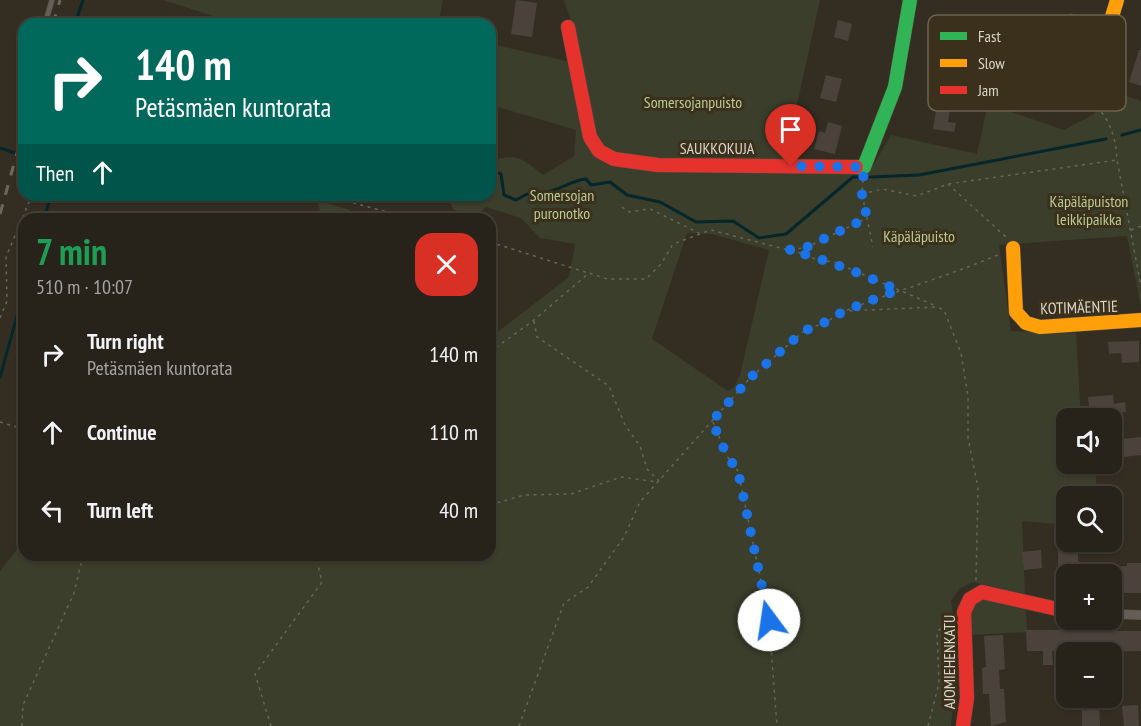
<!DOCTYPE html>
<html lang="en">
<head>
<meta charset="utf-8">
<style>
	:root { --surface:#27221a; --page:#2f2a23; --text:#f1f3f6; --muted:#a4a4a2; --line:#433f39 }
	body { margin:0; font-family:"PT Sans Narrow",sans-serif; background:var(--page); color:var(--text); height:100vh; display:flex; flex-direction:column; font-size:22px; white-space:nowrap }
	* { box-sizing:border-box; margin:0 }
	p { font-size:20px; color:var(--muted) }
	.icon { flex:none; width:33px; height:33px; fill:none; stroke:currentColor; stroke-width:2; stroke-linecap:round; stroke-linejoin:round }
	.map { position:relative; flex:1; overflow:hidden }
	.sheet { position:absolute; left:18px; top:213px; width:478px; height:348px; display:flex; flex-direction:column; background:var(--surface); border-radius:18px; box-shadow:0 2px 4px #0004,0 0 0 2px var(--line) }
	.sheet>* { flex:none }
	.top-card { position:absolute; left:18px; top:18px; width:478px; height:183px; border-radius:18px; box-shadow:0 2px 4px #0004,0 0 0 2px var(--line); background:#00695c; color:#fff; overflow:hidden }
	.controls { position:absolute; left:1056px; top:408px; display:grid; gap:12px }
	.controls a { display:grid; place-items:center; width:66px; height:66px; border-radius:12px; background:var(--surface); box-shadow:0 2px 4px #0004,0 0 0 2px var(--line); font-size:30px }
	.pin { position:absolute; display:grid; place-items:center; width:51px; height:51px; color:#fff; margin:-62px -26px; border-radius:50% 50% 50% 0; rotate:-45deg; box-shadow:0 0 6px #0007 }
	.pin .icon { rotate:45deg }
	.me { position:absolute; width:66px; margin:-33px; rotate:346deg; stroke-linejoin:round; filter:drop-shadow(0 0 4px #0008) }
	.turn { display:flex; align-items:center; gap:21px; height:126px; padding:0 18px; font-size:27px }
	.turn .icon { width:78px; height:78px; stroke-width:2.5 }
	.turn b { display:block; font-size:42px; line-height:51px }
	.then { display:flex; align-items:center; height:57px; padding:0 18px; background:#0003; gap:12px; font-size:22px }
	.round { display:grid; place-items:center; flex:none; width:63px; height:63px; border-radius:18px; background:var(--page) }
	.head { display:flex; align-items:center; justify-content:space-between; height:102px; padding:0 18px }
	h1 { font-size:36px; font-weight:800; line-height:45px; color:#1e9e55 }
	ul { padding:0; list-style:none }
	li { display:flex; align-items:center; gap:18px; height:78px; padding:0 18px }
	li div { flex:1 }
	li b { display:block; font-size:22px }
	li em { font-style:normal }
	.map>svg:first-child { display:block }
	.green { fill:#3a3e2b; fill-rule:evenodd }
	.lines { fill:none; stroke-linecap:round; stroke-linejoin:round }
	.stream { stroke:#05272b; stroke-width:3 }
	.building { fill:#4b433b }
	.lane-casing { stroke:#514b42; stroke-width:6 }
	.street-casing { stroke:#514b42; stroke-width:10 }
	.fast-casing { stroke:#514b42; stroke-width:15 }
	.slow-casing { stroke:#514b42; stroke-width:15 }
	.jam-casing { stroke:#514b42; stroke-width:15 }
	.path { stroke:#68645c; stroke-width:1.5; stroke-dasharray:3 4.5; stroke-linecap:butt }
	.lane { stroke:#645e56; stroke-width:4.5 }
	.street { stroke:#645e56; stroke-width:9 }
	.fast { stroke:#30b455; stroke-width:14 }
	.slow { stroke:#ff9f0a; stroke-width:14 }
	.jam { stroke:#e5322d; stroke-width:14 }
	.rail { stroke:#6b675f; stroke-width:3; stroke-dasharray:10 10; stroke-linecap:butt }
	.route { stroke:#1a73e8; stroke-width:10; stroke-dasharray:0 18 }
	.labels { text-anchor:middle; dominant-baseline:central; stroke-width:6; stroke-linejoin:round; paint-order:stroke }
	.park-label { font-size:16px; fill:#bbcb95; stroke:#3b301b }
	.street-label { font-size:16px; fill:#dcd5c9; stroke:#3b301b }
	.key { fill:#3b301b; stroke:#6b624f; stroke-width:1.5 }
	.key-label { font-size:16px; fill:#dcd5c9 }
</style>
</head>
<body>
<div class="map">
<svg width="1141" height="726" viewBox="0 0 1141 726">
	<rect width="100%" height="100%" fill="#342e22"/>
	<path class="green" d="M163,0H443L438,24H238Z
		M564,0H820L786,155L862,172L874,164L891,135L977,154L988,104L1064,130L1094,114L1111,91L1141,101V307L1127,236L999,245L1011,331L1076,333L1081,418H1066V464H1095L1097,496H1066V525L1022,521L1025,594L973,582L959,589L951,601L955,627L954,694L951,726H0V571L16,551L24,528V555H490L491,337L569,277L575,244L540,238L521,218L486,207L476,216L454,210L446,195H490L491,161C517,153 522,158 543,175L574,156L576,130L491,105V44L579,64L578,42ZM687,233L712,234L769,250L740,375L734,387L728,391L652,339Z
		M317,200L350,210L346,219H322Z
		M987,600L1026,610L1027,632L971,635C970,619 967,602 987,600Z"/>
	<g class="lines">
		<path class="stream" d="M75,24L83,0
			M1122,135L1141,130
			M0,148L24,156
			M490,169L501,174L504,195L516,200L527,194L540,197L544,192C560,191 571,180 586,179L591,185L610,182L627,195L660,202L696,222L733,221L759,238L786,234L853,177H858
			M870,177L919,175L1106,139
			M44,219L51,195
			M0,377L24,291"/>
	</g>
	<path class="building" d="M516,0L537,3L532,37L511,34Z
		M1070,13L1083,17L1075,41L1062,36Z
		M838,20L852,24L848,41L834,37Z
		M1139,50H1141V86L1129,82Z
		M826,75L842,79L836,102L820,98Z
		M937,105L950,108L948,122L956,123L954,132L933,129Z
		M828,122L842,126L835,154L814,149L819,131L825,133Z
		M1139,341V362L1122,363L1121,353L1109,354L1108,342Z
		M1113,395L1114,404L1125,402L1126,412L1090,416L1088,397Z
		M1141,437V455L1123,457L1121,439Z
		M1078,549V567H1058V550Z
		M1041,550L1042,568L1024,570L1022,552Z
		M1127,563H1141V593H1112V574H1088L1087,568L1127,566Z
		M1091,626L1117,627V631H1141V651L1100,652L1101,644H1085V651H1052L1053,665H1043V651H1027L1026,630H1091Z
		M1003,635L1005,669L999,670L1000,689H1004L1006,722L991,726L989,694H983L982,668L986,667L984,636Z
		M1099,701L1100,726H1082V702Z
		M1138,705L1139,726H1124L1122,706Z"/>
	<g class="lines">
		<g class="lane-casing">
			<path id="lane" d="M45,24L52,0
				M23,104L24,100"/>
		</g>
		<g class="street-casing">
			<path id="street" d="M1112,614L1141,615"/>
		</g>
		<g class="fast-casing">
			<path id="fast" d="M856,167H864L895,87L910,0"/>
		</g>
		<g class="slow-casing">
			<path id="slow" d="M1088,97L1117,0
				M1013,248L1016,312L1026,323L1040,327L1141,320"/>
		</g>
		<g class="jam-casing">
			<path id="jam" d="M568,27L590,137L599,151L614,159L658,165L856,167
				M963,726L967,698L964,612L970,599L982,592L1066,611"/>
		</g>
		<path class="path" d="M1097,106C1111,123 1116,139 1117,160L1141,286
			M863,180L862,194L873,247
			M948,184L1007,238
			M862,194L882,189L917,196L948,184L1117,160
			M324,195L413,219
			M622,207L629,212L650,209L699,233
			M1131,230L1141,226
			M490,242L588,273
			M791,249L805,248L867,218
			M847,310C898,290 949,276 1000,254
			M0,318L7,301L6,257L32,195
			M534,321L537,337L609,386L625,425L640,446L647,469L659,481
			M490,352L534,320L589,273L607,279H646L661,264L673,244L711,230L804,254L817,260L834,262L936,306
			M0,422L24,429
			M713,422L727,456L738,471L769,620L777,726
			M490,505L524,495L571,494L621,477L658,482
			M22,726L23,705L74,593L83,555
			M271,726L255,674L322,582L316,557L313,555
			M519,726L564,603L588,587L624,537L640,502L751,377L804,331L828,321L844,311L937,307L944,310L961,353L968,396V438L978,488L976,581
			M928,726L939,683L937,632L952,618"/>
		<use href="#lane" class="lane"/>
		<use href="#street" class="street"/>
		<use href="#fast" class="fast"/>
		<use href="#slow" class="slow"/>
		<use href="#jam" class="jam"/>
		<path class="rail" d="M53,24L60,0
			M0,214L24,128"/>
	</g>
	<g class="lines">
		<path class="route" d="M769,620L738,471L727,456L712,421L751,377L804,331L828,321L844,311L898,290C862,274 827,260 789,250L805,248L867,218L862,194L864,167L791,166"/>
	</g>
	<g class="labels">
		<g class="park-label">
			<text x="693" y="102">Somersojanpuisto</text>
			<text x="562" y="195">Somersojan<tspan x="562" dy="18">puronotko</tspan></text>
			<text x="1089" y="201">Käpäläpuiston<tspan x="1089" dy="18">leikkipaikka</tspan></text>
			<text x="919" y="236">Käpäläpuisto</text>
		</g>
		<g class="street-label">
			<text x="717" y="148">SAUKKOKUJA</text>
			<text transform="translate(1079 307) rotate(-2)">KOTIMÄENTIE</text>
			<text transform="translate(949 662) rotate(-90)">AJOMIEHENKATU</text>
		</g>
	</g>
	<rect x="928" y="15" width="198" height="96" rx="9" class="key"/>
	<rect x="940" y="32" width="27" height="8" fill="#30b455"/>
	<rect x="940" y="59" width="27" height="8" fill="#ff9f0a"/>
	<rect x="940" y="86" width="27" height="8" fill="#e5322d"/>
	<g class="key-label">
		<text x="978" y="42">Fast</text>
		<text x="978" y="69">Slow</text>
		<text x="978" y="96">Jam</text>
	</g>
</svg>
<div class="controls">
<a><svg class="icon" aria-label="sound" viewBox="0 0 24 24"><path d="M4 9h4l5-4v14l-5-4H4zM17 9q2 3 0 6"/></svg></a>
<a><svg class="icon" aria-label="search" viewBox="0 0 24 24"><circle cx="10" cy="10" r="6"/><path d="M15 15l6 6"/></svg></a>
<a>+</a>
<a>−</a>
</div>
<div class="pin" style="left:791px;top:166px;background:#d93025"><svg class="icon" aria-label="arrive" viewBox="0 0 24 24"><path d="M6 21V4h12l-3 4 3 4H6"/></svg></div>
<svg class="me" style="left:769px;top:620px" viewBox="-20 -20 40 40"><circle r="19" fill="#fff"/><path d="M0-13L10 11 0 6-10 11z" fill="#1a73e8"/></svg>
<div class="top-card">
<div class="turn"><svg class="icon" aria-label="right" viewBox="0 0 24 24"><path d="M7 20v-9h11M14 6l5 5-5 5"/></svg><div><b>140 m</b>Petäsmäen kuntorata</div></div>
<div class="then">Then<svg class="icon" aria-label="ahead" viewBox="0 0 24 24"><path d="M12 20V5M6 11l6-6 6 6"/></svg></div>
</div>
<section class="sheet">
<div class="head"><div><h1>7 min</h1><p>510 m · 10:07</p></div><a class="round" style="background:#d93025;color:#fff"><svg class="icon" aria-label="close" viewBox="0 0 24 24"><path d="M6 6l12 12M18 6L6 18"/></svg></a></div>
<ul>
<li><svg class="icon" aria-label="right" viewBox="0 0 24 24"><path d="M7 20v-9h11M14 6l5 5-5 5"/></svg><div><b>Turn right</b><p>Petäsmäen kuntorata</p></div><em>140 m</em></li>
<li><svg class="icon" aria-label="ahead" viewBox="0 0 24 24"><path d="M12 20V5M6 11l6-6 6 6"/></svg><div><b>Continue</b></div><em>110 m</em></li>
<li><svg class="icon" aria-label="left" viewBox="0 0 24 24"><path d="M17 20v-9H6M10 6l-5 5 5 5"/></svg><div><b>Turn left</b></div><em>40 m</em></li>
</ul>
</section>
</div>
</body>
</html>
